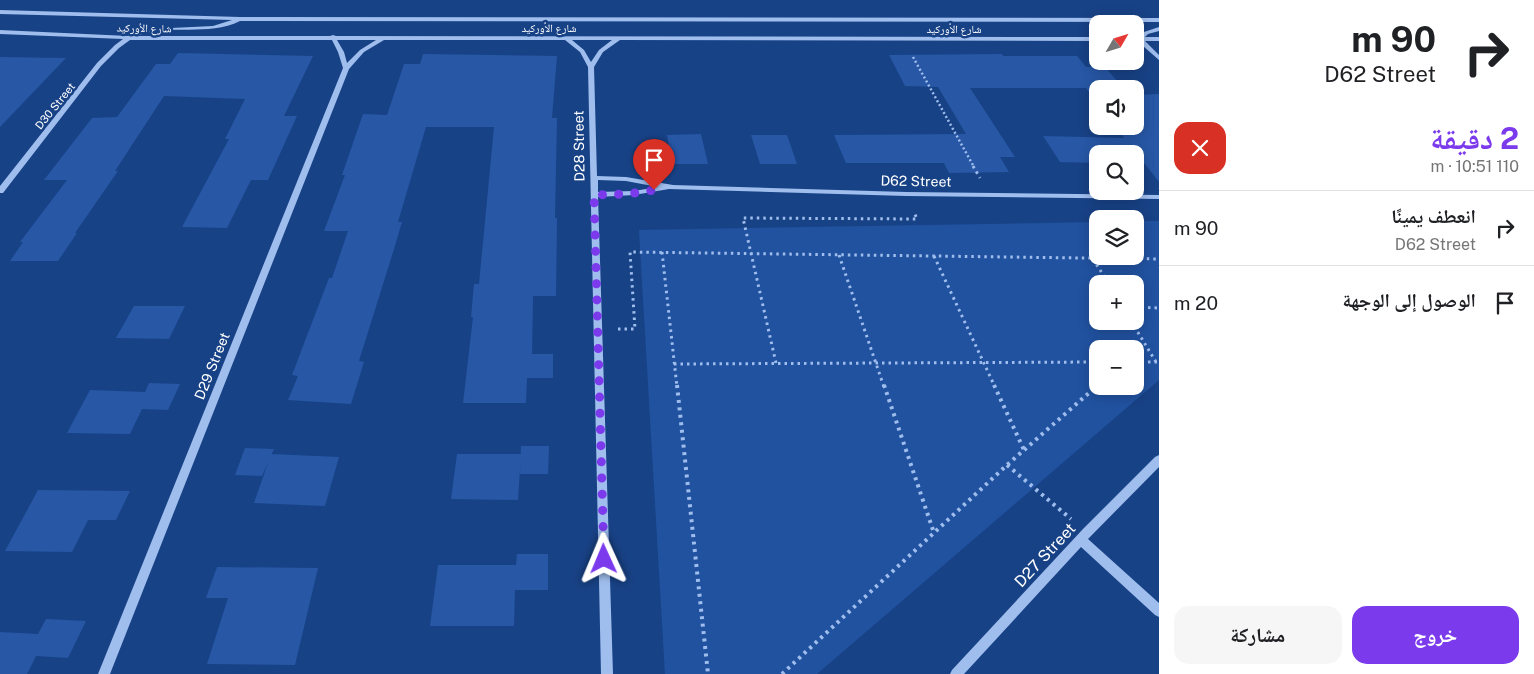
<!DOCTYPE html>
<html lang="ar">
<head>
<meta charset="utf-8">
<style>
	:root { --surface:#fff; --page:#f6f6f6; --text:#202124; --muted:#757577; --line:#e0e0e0; --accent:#7c3aed }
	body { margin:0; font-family:"Public Sans","Noto Naskh Arabic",sans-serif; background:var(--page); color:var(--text); direction:rtl; height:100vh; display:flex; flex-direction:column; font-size:19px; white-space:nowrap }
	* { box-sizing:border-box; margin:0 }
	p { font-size:16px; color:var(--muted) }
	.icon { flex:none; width:28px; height:28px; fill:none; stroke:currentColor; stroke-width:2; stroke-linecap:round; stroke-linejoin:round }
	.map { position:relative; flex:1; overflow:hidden; direction:ltr }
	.details { display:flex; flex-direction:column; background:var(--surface); width:375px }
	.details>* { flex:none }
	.banner { background:#fff; color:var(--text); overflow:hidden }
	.needle { width:32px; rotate:51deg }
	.buttons { position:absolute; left:1089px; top:15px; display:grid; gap:10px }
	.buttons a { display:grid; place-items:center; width:55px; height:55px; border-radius:10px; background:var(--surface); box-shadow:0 2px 12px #0003; font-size:25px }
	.pin { position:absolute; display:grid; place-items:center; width:42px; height:42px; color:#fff; margin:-51px -21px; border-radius:50% 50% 50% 0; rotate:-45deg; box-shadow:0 0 5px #0007 }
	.pin .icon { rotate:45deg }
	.me { position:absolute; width:55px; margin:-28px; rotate:359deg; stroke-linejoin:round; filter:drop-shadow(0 0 4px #0008) }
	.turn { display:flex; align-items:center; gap:18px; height:105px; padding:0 15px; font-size:22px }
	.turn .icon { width:65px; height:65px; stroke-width:2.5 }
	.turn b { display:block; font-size:35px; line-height:42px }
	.round { display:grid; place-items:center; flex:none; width:52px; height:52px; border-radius:15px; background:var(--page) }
	.headline { display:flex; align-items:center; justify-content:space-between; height:85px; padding:0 15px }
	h1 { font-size:30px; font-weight:700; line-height:38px; color:var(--accent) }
	.button { display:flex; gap:10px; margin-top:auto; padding:10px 15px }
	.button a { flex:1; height:58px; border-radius:15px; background:var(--accent); color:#fff; font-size:20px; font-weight:700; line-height:58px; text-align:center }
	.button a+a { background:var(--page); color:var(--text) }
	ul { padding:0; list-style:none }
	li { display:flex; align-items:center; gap:15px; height:75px; padding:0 15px; border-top:1px solid var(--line) }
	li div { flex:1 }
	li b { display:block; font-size:19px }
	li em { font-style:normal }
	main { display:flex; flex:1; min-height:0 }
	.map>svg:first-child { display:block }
	.green { fill:#2152a0; fill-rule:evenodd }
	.building { fill:#2757a5 }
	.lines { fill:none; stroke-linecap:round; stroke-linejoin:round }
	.path-far2 { stroke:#9fbded; stroke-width:2.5; stroke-dasharray:2 2.5; stroke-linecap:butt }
	.path-far1 { stroke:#9fbded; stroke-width:3; stroke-dasharray:2.5 4; stroke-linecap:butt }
	.path { stroke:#9fbded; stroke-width:4; stroke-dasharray:3 4.5; stroke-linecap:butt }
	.minor { fill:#9fbded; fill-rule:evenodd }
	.route { stroke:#7c3aed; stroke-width:9; stroke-dasharray:0 16.2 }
	.labels { text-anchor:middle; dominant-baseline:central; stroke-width:5; stroke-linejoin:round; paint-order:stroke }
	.far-street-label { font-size:11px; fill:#fff; stroke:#184286 }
	.street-label { font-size:14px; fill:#fff; stroke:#184286 }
	.near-street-label { font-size:16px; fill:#fff; stroke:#184286 }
</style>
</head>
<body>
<main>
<section class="details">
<div class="banner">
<div class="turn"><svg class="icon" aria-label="right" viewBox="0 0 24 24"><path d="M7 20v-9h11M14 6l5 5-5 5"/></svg><div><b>90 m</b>D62 Street</div></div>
</div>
<div class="headline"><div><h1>2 دقيقة</h1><p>110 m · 10:51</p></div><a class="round" style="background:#d93025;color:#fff"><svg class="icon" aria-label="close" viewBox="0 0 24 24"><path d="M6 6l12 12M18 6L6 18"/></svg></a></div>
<ul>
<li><svg class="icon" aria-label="right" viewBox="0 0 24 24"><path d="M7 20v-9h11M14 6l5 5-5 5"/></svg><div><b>انعطف يمينًا</b><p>D62 Street</p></div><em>90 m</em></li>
<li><svg class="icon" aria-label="arrive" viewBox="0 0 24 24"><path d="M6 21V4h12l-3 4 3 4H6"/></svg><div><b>الوصول إلى الوجهة</b></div><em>20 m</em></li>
</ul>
<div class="button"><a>خروج</a><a>مشاركة</a></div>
</section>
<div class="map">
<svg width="1159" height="674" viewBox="0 0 1159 674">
	<rect width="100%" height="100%" fill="#184286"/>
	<path class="green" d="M1135,221H1159V380L817,674H665L639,230L1097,222L1098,256H1135ZM1098,284H1135V321H1098ZM1098,349H1135V386H1098Z"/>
	<path class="building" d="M178,53L313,56L284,116H297L268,180H251L227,228L182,227L229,139H225L245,99L164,96L115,171H118L75,233H77L58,261H10L23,242H20L67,180H44L92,118L117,117L156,64H170Z
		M423,54L557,56L552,118H557L555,218H557L556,296H533L532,354H553V378H527L526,403H463L473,317H471L474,284H479L494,127H426L398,222H402L394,249L359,361L364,362L351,404L288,400L298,376L292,375L329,278H332L348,231H324L345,175H342L363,114L387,115L404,64H420Z
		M1002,54L1003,56H1077L1086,67H1105L1124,89H1098V103L1086,88H970L1015,157H1000L1009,172L949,173L944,163H846L834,135L966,134L938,87L905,86L889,55Z
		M0,57L66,58L0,127Z
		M1159,94V182L1145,164H1135V154H1098V163L1060,162L1043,136L1124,138L1116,126H1135V95Z
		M701,134L708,164H672L667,135Z
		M751,135H787L797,164H760Z
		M134,306H185L169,339L116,338Z
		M149,383L180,384L168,410L142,409L130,434L67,433L90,390L145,392Z
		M521,446H549L548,474H520Z
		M245,448L274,449L262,476L235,475Z
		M271,454L339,457L325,506L254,503Z
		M457,454H521L518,500L451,499Z
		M38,490L130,491L116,520H88L72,552L5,551Z
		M517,554H548V590H515L514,626H430L438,565H516Z
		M217,567L318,568L295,665L207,664L228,598H206Z
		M46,619L86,621L68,658L36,656L27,674H0V632L38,634Z"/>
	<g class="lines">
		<path class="path-far2" d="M913,57L974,167"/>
		<path class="path-far1" d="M973,166L980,178
			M662,252L677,387
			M839,255L884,387
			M934,256L995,387
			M1093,259L1109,284
			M1135,307L1159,308
			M1131,321L1156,362
			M618,329H635L630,252L1159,259
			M1135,362H1159
			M776,363L743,218L917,219L914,212
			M674,364L1098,362
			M1096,387L1098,385"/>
		<path class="path" d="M677,385L708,674
			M884,385L934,533
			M994,385L1024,450
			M1007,465L1071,519
			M782,674L1007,465L1098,385"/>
		<path class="minor" d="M0,10L240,17L1159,18V22L240,21C208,37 170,23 137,36H330L333,35L336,36L1098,37V41L620,40L603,52L594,67L597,176L626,177L673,185L906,192L1159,195V199L906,196L669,189L634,195L598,197L613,674H601L588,67L580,52L565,40H384L364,52L349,69L110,674H98L343,68L338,52L332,40H130L119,48L101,66L3,193H0V186L97,63L115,45L123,39L0,34V30L128,36L150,29L213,26L232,20L0,14ZM337,40H376L360,50L347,63L344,52ZM572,40H612L599,50L591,62L584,50ZM598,180L626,181L658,187L634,191L598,192Z
			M1159,27V31L1148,34L1145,37H1159V41H1145L1159,55V60L1135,39L1144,32Z
			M1159,455V467L1088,539L1159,603V617L1155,615L1081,547L964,674H950L952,670L1083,529L1155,457Z"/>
	</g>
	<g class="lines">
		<path class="route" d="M604,559L594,195L628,194L654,190"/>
	</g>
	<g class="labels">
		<g class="far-street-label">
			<text transform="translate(144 28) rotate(1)">شارع الأوركيد</text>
			<text x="549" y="28">شارع الأوركيد</text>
			<text x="954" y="29">شارع الأوركيد</text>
			<text transform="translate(55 106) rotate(-51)">D30 Street</text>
		</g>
		<g class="street-label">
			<text transform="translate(579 146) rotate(-91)">D28 Street</text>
			<text transform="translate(916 181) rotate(1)">D62 Street</text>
			<text transform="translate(212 366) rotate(-68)">D29 Street</text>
		</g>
		<g class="near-street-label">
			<text transform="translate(1045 555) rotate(-47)">D27 Street</text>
		</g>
	</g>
</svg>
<div class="buttons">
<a><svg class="needle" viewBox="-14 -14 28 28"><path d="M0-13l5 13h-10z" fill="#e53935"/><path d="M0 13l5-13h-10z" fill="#757577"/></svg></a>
<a><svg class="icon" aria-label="sound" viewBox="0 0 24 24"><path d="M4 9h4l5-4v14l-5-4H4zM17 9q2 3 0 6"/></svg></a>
<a><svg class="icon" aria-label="search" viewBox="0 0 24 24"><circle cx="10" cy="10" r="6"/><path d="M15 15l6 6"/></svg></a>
<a><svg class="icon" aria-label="layers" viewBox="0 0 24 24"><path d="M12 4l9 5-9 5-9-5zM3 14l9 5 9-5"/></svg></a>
<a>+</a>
<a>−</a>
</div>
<div class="pin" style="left:654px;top:190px;background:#d93025"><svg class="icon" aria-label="arrive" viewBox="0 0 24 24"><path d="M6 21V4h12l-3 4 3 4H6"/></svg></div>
<svg class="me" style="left:604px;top:559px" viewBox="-20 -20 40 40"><path d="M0-17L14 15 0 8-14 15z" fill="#7c3aed" stroke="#fff" stroke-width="4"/></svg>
</div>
</main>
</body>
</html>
